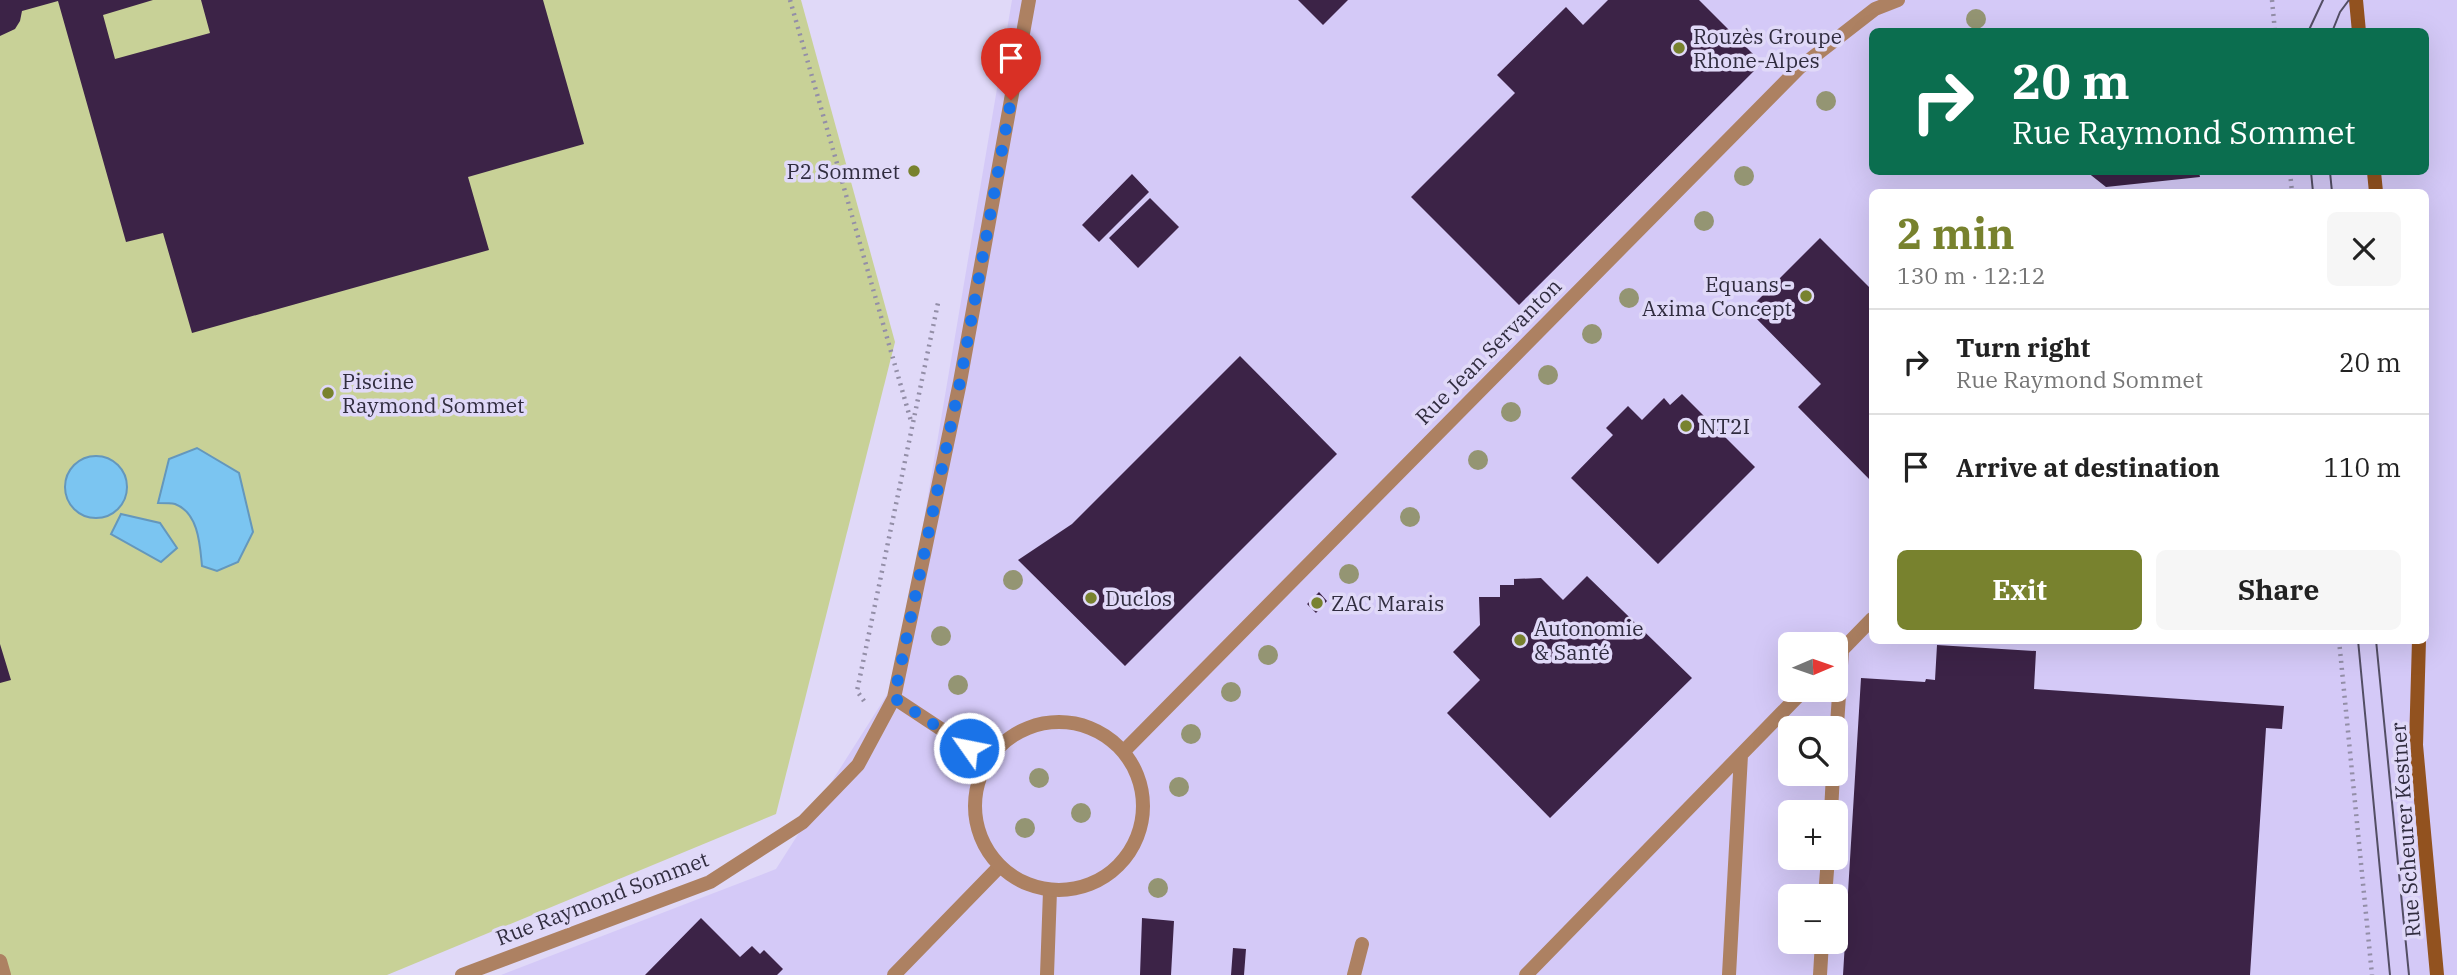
<!DOCTYPE html>
<html lang="en">
<head>
<meta charset="utf-8">
<style>
	:root { --surface:#fff; --page:#f6f6f6; --text:#222; --muted:#767676; --line:#e0e0e0; --accent:#78822e }
	body { margin:0; font-family:"IBM Plex Serif",serif; background:var(--page); color:var(--text); height:100vh; display:flex; flex-direction:column; font-size:26px; white-space:nowrap }
	* { box-sizing:border-box; margin:0 }
	p { font-size:23px; color:var(--muted) }
	.icon { flex:none; width:38px; height:38px; fill:none; stroke:currentColor; stroke-width:2; stroke-linecap:round; stroke-linejoin:round }
	.map { position:relative; flex:1; overflow:hidden }
	.sheet { position:absolute; left:1869px; top:189px; width:560px; height:455px; display:flex; flex-direction:column; background:var(--surface); border-radius:10px; box-shadow:0 7px 28px #0002 }
	.sheet>* { flex:none }
	.guide { position:absolute; left:1869px; top:28px; width:560px; height:147px; border-radius:10px; box-shadow:0 7px 28px #0002; background:#0b6e4f; color:#fff; overflow:hidden }
	.needle { width:46px; rotate:88deg }
	.controls { position:absolute; left:1778px; top:632px; display:grid; gap:14px }
	.controls a { display:grid; place-items:center; width:70px; height:70px; border-radius:10px; background:var(--surface); box-shadow:0 7px 28px #0002; font-size:35px }
	.pin { position:absolute; display:grid; place-items:center; width:60px; height:60px; color:#fff; margin:-72px -30px; border-radius:50% 50% 50% 0; rotate:-45deg; box-shadow:0 0 7px #0007 }
	.pin .icon { rotate:45deg }
	.me { position:absolute; width:77px; margin:-38px; rotate:303deg; stroke-linejoin:round; filter:drop-shadow(0 0 5px #0008) }
	.turn { display:flex; align-items:center; gap:24px; height:147px; padding:0 28px; font-size:32px }
	.turn .icon { width:91px; height:91px; stroke-width:2.5 }
	.turn b { display:block; font-size:49px; line-height:60px }
	.round { display:grid; place-items:center; flex:none; width:74px; height:74px; border-radius:10px; background:var(--page) }
	.headline { display:flex; align-items:center; justify-content:space-between; height:119px; padding:0 28px }
	h1 { font-size:42px; font-weight:700; line-height:52px; color:var(--accent) }
	.cta { display:flex; gap:14px; margin-top:auto; padding:14px 28px }
	.cta a { flex:1; height:80px; border-radius:10px; background:var(--accent); color:#fff; font-size:28px; font-weight:700; line-height:80px; text-align:center }
	.cta a+a { background:var(--page); color:var(--text) }
	ul { padding:0; list-style:none }
	li { display:flex; align-items:center; gap:21px; height:105px; padding:0 28px; border-top:2px solid var(--line) }
	li div { flex:1 }
	li b { display:block; font-size:26px }
	li em { font-style:normal }
	.map>svg:first-child { display:block }
	.built { fill:#d4c9f7; fill-rule:evenodd }
	.green { fill:#c8d197 }
	.water { fill:#7bc5f1; stroke:#6497bc; stroke-width:2 }
	.building { fill:#3c2347 }
	.lines { fill:none; stroke-linecap:round; stroke-linejoin:round }
	.path { stroke:#938ea7; stroke-width:4.5; stroke-dasharray:2 5; stroke-linecap:butt }
	.lane { stroke:#ad8162; stroke-width:14 }
	.street { stroke:#ad8162; stroke-width:14 }
	.secondary { stroke:#92521f; stroke-width:14 }
	.tram { stroke:#534e64; stroke-width:2 }
	.tree { fill:#949573 }
	.route { stroke:#1a73e8; stroke-width:12; stroke-dasharray:0 21.6 }
	.poi-dot { fill:#78822e; stroke:#e0d9f8; stroke-width:2.5 }
	.labels { text-anchor:middle; dominant-baseline:central; stroke-width:7; stroke-linejoin:round; paint-order:stroke }
	.poi-label { font-size:21px; fill:#302c3f; stroke:#e0d9f8; text-anchor:start }
	.street-label { font-size:21px; fill:#302c3f; stroke:#e0d9f8 }
</style>
</head>
<body>
<div class="map">
<svg width="2457" height="975" viewBox="0 0 2457 975">
	<rect width="100%" height="100%" fill="#e0d9f8"/>
	<path class="built" d="M1012,0H2457V975H501L776,869L897,679ZM1872,32H2426V172H1872ZM1872,192H2426V640H1872ZM1790,644H1836V690H1790ZM1790,728H1836V774H1790ZM1790,812H1836V858H1790ZM1790,896H1836V942H1790Z"/>
	<path class="green" d="M0,0H801L895,342L776,814L387,975H0Z"/>
	<path class="water" d="M197,448L239,473L253,532L238,562L217,571L202,566C200,546 199,513 175,504C171,503 163,503 158,503L169,459Z
		M65 487a31 31 0 1 1 62 0a31 31 0 1 1-62 0Z
		M121,514L160,523L177,548L161,562L111,534Z"/>
	<path class="building" d="M0,0H153L103,15L115,59L210,33L201,0H543L584,144L468,177L489,250L192,333L163,233L126,242L58,1L22,11L20,21L15,29L0,36Z
		M1298,0H1348L1323,25Z
		M1608,0H1699L1762,63L1519,305L1411,197L1515,93L1497,75L1566,7L1583,25Z
		M2087,172H2199L2200,177L2106,187Z
		M1132,174L1149,192L1099,242L1082,225Z
		M1150,198L1179,227L1138,268L1109,238Z
		M1820,238L1872,290V482L1798,407L1821,384L1748,310L1763,295L1758,290L1767,281L1772,286Z
		M1240,356L1337,454L1125,666L1018,560L1072,524Z
		M1682,394L1755,467L1658,564L1571,478L1613,435L1606,428L1628,406L1642,420L1664,398L1670,405Z
		M1587,576L1692,678L1550,818L1447,713L1480,680L1453,652L1480,625L1479,597H1500V585H1514V579L1541,578L1563,600Z
		M1319,592L1327,601L1316,613L1307,604Z
		M0,644L11,680L0,683Z
		M1937,645L2036,651L2034,689L2284,706L2282,729L2266,728L2250,975H1843L1861,678L1925,682L1926,679L1935,680Z
		M701,918L740,957L752,946L760,954L764,950L783,969L777,975H645Z
		M1142,918L1174,921L1171,975H1140Z
		M1233,948L1246,949L1244,975H1231Z"/>
	<g class="lines">
		<path class="path" d="M790,0L911,421
			M2272,0L2275,32
			M2290,172L2292,192
			M2339,640L2372,975
			M864,701L857,691L938,303"/>
		<path class="lane" d="M1837,655L1872,619
			M1836,740L1842,650
			M1831,812L1833,774
			M1825,896L1828,858
			M0,961L4,975
			M894,975L1000,866
			M1047,975L1050,891
			M1354,975L1362,944
			M1526,975L1804,690
			M1729,975L1741,755
			M1820,975L1822,942"/>
		<path class="street" d="M894,698L988,760
			M975 806a84 84 0 1 1 168 0a84 84 0 1 1-168 0Z
			M1124,751L1799,68L1875,9L1898,0
			M462,975L710,882L803,822L858,765L894,698L960,382L1029,0"/>
		<path class="secondary" d="M2356,0L2359,32
			M2374,172L2376,192
			M2419,640L2416,745L2437,975"/>
		<path class="tram" d="M2308,32L2323,0
			M2332,32L2340,12L2349,0
			M2311,172L2313,192
			M2330,172L2332,192
			M2358,640L2390,975
			M2376,640L2409,975"/>
	</g>
	<g class="tree">
		<circle cx="1976" cy="19" r="10"/>
		<circle cx="1826" cy="101" r="10"/>
		<circle cx="1744" cy="176" r="10"/>
		<circle cx="1704" cy="221" r="10"/>
		<circle cx="1629" cy="298" r="10"/>
		<circle cx="1592" cy="334" r="10"/>
		<circle cx="1548" cy="375" r="10"/>
		<circle cx="1511" cy="412" r="10"/>
		<circle cx="1478" cy="460" r="10"/>
		<circle cx="1410" cy="517" r="10"/>
		<circle cx="1349" cy="574" r="10"/>
		<circle cx="1013" cy="580" r="10"/>
		<circle cx="941" cy="636" r="10"/>
		<circle cx="1268" cy="655" r="10"/>
		<circle cx="958" cy="685" r="10"/>
		<circle cx="1231" cy="692" r="10"/>
		<circle cx="1191" cy="734" r="10"/>
		<circle cx="1039" cy="778" r="10"/>
		<circle cx="1179" cy="787" r="10"/>
		<circle cx="1081" cy="813" r="10"/>
		<circle cx="1025" cy="828" r="10"/>
		<circle cx="1158" cy="888" r="10"/>
	</g>
	<g class="lines">
		<path class="route" d="M969,748L894,698L960,382L1011,100"/>
	</g>
	<g class="poi-dot">
		<circle cx="1679" cy="48" r="7"/>
		<circle cx="914" cy="171" r="7"/>
		<circle cx="1806" cy="296" r="7"/>
		<circle cx="328" cy="393" r="7"/>
		<circle cx="1686" cy="426" r="7"/>
		<circle cx="1091" cy="598" r="7"/>
		<circle cx="1317" cy="603" r="7"/>
		<circle cx="1520" cy="640" r="7"/>
	</g>
	<g class="labels">
		<g class="poi-label">
			<text x="1693" y="36">Rouzès Groupe<tspan x="1693" dy="24">Rhone-Alpes</tspan></text>
			<text x="900" y="171" text-anchor="end">P2 Sommet</text>
			<text x="1792" y="284" text-anchor="end">Equans -<tspan x="1792" dy="24">Axima Concept</tspan></text>
			<text x="342" y="381">Piscine<tspan x="342" dy="24">Raymond Sommet</tspan></text>
			<text x="1700" y="426">NT2I</text>
			<text x="1105" y="598">Duclos</text>
			<text x="1331" y="603">ZAC Marais</text>
			<text x="1534" y="628">Autonomie<tspan x="1534" dy="24">&amp; Santé</tspan></text>
		</g>
		<g class="street-label">
			<text transform="translate(1488 351) rotate(-45)">Rue Jean Servanton</text>
			<text transform="translate(2405 830) rotate(-94)">Rue Scheurer Kestner</text>
			<text transform="translate(602 898) rotate(-21)">Rue Raymond Sommet</text>
		</g>
	</g>
</svg>
<div class="controls">
<a><svg class="needle" viewBox="-14 -14 28 28"><path d="M0-13l5 13h-10z" fill="#e53935"/><path d="M0 13l5-13h-10z" fill="#767676"/></svg></a>
<a><svg class="icon" aria-label="search" viewBox="0 0 24 24"><circle cx="10" cy="10" r="6"/><path d="M15 15l6 6"/></svg></a>
<a>+</a>
<a>−</a>
</div>
<div class="pin" style="left:1011px;top:100px;background:#d93025"><svg class="icon" aria-label="arrive" viewBox="0 0 24 24"><path d="M6 21V4h12l-3 4 3 4H6"/></svg></div>
<svg class="me" style="left:969px;top:748px" viewBox="-20 -20 40 40"><circle r="17" fill="#1a73e8" stroke="#fff" stroke-width="3"/><path d="M0-11L8 9 0 5-8 9z" fill="#fff"/></svg>
<div class="guide">
<div class="turn"><svg class="icon" aria-label="right" viewBox="0 0 24 24"><path d="M7 20v-9h11M14 6l5 5-5 5"/></svg><div><b>20 m</b>Rue Raymond Sommet</div></div>
</div>
<section class="sheet">
<div class="headline"><div><h1>2 min</h1><p>130 m · 12:12</p></div><a class="round"><svg class="icon" aria-label="close" viewBox="0 0 24 24"><path d="M6 6l12 12M18 6L6 18"/></svg></a></div>
<ul>
<li><svg class="icon" aria-label="right" viewBox="0 0 24 24"><path d="M7 20v-9h11M14 6l5 5-5 5"/></svg><div><b>Turn right</b><p>Rue Raymond Sommet</p></div><em>20 m</em></li>
<li><svg class="icon" aria-label="arrive" viewBox="0 0 24 24"><path d="M6 21V4h12l-3 4 3 4H6"/></svg><div><b>Arrive at destination</b></div><em>110 m</em></li>
</ul>
<div class="cta"><a>Exit</a><a>Share</a></div>
</section>
</div>
</body>
</html>
